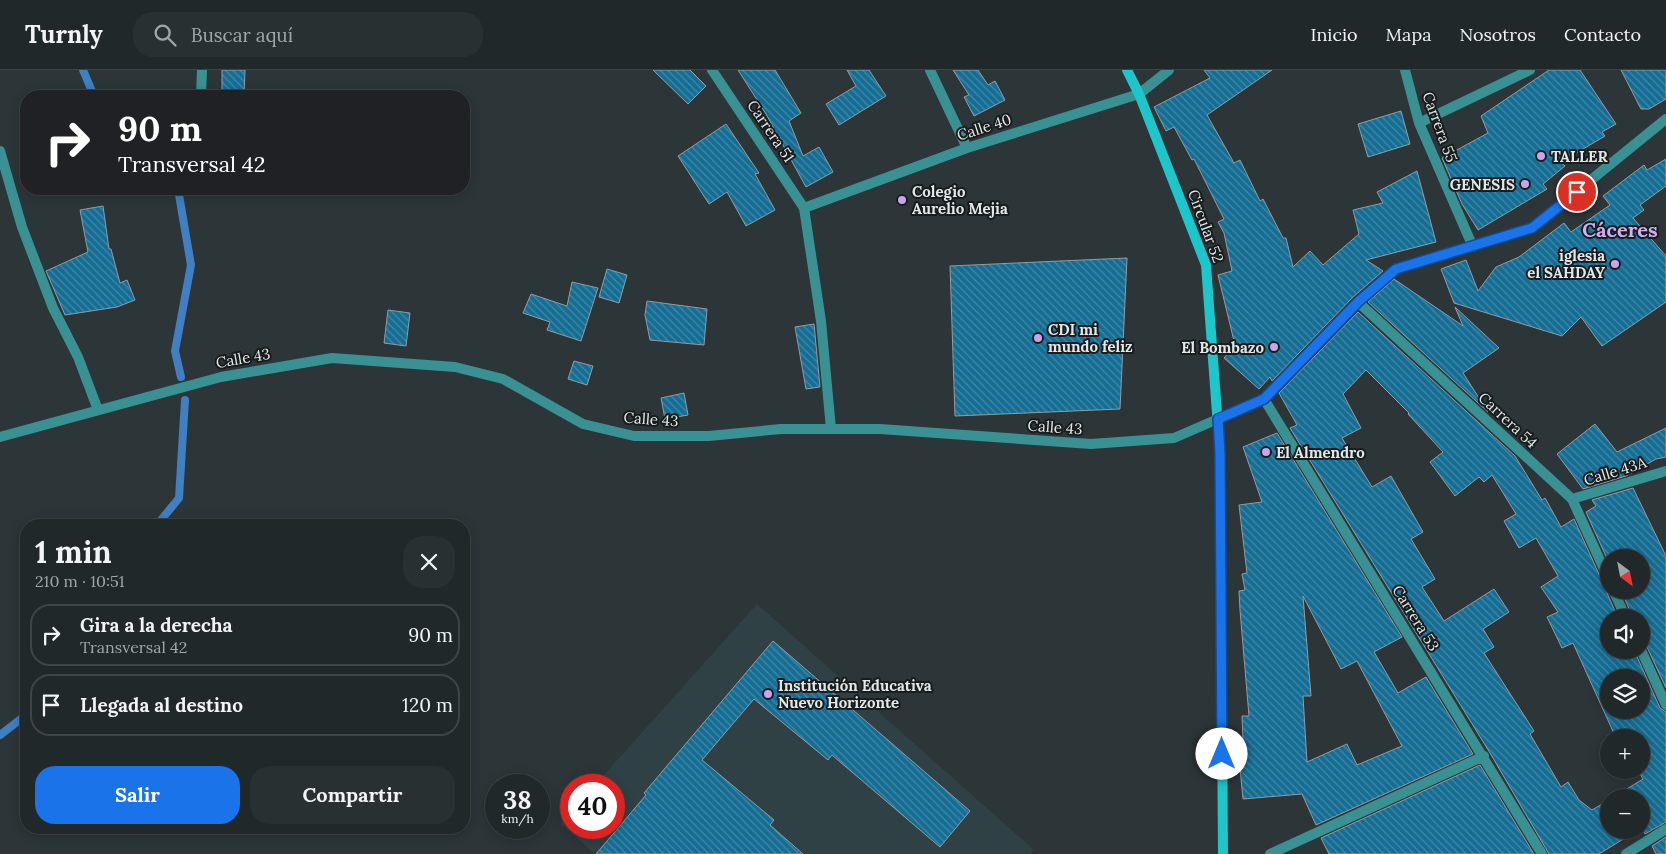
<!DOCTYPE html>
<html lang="es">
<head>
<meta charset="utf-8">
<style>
	:root { --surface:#21282a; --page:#293032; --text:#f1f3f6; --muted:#a2a6a8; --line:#3e4447; --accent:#1a73e8 }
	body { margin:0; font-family:Lora,serif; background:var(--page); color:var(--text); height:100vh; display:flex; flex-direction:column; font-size:19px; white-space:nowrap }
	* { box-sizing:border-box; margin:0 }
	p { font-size:16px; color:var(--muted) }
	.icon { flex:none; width:28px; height:28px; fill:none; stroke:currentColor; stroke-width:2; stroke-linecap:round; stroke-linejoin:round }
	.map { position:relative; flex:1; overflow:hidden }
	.side { position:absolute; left:20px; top:449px; width:450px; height:315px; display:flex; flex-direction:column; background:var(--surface); border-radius:20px; box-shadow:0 2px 12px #0003,0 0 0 1px var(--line) }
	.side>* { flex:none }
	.top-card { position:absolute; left:20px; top:20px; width:450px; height:105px; border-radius:20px; box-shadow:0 2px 12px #0003,0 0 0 1px var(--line); background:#202124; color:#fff; overflow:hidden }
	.needle { width:32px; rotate:148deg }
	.tools { position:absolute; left:1600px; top:479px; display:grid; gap:10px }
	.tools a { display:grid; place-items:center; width:50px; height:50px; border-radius:50%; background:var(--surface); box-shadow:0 2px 12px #0003,0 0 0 1px var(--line); font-size:25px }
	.speed { position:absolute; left:485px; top:704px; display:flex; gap:10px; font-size:25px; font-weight:700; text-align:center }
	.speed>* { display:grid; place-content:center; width:65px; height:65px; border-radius:50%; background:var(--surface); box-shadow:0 2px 12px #0003,0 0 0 1px var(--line); line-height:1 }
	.speed small { font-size:12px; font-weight:400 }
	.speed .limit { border:8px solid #d22; background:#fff; color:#111 }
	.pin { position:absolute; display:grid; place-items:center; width:42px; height:42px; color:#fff; margin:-21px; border:2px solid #fff; border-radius:50%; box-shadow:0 1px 5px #0007 }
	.me { position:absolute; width:55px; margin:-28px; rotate:0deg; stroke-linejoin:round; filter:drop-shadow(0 0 4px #0008) }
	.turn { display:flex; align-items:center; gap:18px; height:105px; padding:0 15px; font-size:22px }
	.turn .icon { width:65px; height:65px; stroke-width:2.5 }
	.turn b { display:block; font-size:35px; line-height:42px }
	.round { display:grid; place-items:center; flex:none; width:52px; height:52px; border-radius:20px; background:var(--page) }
	.head { display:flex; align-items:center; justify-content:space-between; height:85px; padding:0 15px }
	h1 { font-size:30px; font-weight:800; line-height:38px }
	.button { display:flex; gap:10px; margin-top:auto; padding:10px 15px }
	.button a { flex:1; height:58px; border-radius:20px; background:var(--accent); color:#fff; font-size:20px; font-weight:800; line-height:58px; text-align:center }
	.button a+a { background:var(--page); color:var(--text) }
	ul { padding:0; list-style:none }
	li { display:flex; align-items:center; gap:15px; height:62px; margin:0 10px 8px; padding:0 5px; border:2px solid var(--line); border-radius:20px }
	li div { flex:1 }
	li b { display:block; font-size:19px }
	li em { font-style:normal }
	header { display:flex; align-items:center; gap:30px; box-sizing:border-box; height:70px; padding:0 25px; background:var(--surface); border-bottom:1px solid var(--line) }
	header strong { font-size:24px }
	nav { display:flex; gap:28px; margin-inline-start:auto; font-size:18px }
	.search { width:350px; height:45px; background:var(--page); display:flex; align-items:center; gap:12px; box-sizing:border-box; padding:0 18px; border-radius:20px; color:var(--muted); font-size:19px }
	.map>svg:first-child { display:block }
	.built { fill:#304145 }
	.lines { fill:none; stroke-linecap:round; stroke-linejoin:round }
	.stream { stroke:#3f7fc2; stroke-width:8 }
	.building { fill:url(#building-back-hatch); stroke:#939ca1; fill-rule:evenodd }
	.street { stroke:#3a9193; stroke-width:10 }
	.secondary { stroke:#1cc6ca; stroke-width:10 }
	.route-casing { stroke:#114b97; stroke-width:12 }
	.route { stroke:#1a73e8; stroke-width:9 }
	.poi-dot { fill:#c9a5ee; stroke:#181c1d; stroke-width:2 }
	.labels { text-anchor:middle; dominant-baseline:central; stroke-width:4; stroke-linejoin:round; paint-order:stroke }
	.street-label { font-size:15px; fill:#e2e8e9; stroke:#181c1d }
	.poi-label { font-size:15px; font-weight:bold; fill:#e2e8e9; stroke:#181c1d; text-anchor:start }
	.district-label { font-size:20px; font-weight:bold; fill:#d0aff3; stroke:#181c1d }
</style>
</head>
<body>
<header>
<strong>Turnly</strong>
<div class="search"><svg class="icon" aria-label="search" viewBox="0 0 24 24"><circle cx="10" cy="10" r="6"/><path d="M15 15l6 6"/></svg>Buscar aquí</div>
<nav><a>Inicio</a><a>Mapa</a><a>Nosotros</a><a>Contacto</a></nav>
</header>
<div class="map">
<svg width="1666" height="784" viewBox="0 0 1666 784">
	<defs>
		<pattern id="building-back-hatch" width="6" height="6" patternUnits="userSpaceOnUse" patternTransform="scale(1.25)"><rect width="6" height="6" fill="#156d94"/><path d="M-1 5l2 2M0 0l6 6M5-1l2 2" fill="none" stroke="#4289a8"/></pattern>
	</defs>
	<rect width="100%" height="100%" fill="#2c3538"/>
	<path class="built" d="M757,534L1034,780L1031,784H595L561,754L571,742V758H614V715H595Z"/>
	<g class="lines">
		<path class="stream" d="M83,0L94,26
			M178,119L191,195L175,281L181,307
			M157,455L179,428L185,330
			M0,665L26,645"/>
	</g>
	<path class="building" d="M222,0H245L244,25H222Z
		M653,0H690L706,16L688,34Z
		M738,0H775L801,43L789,51L803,86L819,77L833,102L806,117L766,44Z
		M847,0H869L886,26L839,55L826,34L856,16Z
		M953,0H978L988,15L995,11L1005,30L974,46L964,27L969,25Z
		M1204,0H1272L1207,45L1234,93L1240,90L1260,131L1263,129L1283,168H1286L1293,197L1310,181L1323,195L1359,164L1353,140L1383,133L1377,122L1417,101L1436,172L1366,190L1383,201L1353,227L1272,311L1270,307L1259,319L1224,288L1235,275L1218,205L1232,201L1224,163L1218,152L1224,149L1194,89L1192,90L1174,57L1166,61L1154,37L1210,8Z
		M1549,0H1580L1616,54L1602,62L1605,66L1561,92L1565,96L1543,114L1547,119L1478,160L1462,134L1442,88L1488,63L1481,46Z
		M1621,0H1666V29L1649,39H1641Z
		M1401,41L1410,74L1368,87L1358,54Z
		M726,54L759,103L755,104L775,140L746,156L727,122L709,134L678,86Z
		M1666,89V116L1640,135L1644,140L1633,148L1666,186V232L1602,276L1581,247L1562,266L1454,233L1441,199L1466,190L1478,221L1496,197L1519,187L1564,153L1571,162L1610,135L1603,126L1644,95L1647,100Z
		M103,136L109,179H111L120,213L127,210L135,230L117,237L65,245L46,201L88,182L80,140Z
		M1127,188L1120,339L955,346L950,196Z
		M607,199L627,205L619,233L599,227Z
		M1394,209L1463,256L1455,237L1499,278L1463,303L1488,342L1368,232Z
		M572,212L598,218L581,271L547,260L550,252L523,243L531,224L567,236Z
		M647,231L707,239L704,275L650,270L645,245Z
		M388,240L410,243L406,276L384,273Z
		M1358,242L1515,386L1542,430L1545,428L1561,457L1574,449L1603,513L1607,516V523L1618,548H1609V580H1634L1660,638L1666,642V752L1645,764L1641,758V728H1612L1643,709L1638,700H1641V668H1616L1573,573L1562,578L1547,547L1558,542L1541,517L1558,506L1536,468L1519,478L1504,451L1516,444L1492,405L1484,412L1479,407L1455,426L1430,392L1443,382L1408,344L1409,343L1366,300L1343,324L1361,358L1342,368L1372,417L1391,406L1423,462L1411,469L1435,509L1422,517L1444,551L1494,519L1509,542L1483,559L1494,577L1484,583L1534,661L1530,664L1561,717L1568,712L1579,730L1592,740L1609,730V760H1638L1599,784H1549L1490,683L1290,358L1297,355L1279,323ZM1609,608H1641V640H1609Z
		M814,254L820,317L806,319L795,257Z
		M574,291L593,296L587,315L568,309Z
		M684,323L688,345L665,349L661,328Z
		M1595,354L1617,382L1666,358V387L1656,389L1626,406L1583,419L1557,384Z
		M1277,363L1402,567L1374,582L1398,623L1426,607L1473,684L1316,755L1302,724L1243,729L1240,698H1244L1242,646H1249L1240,540L1239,521L1245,520L1242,504L1247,503L1239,435L1262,432L1243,377ZM1303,526L1341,599L1357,591L1402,676L1357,695L1347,674L1307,692L1303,626H1311Z
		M1633,418L1666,486V618L1647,577L1641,573V548H1633L1621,520H1641V488H1609V493L1586,442L1596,436L1592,430Z
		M773,571L970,741L940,777L832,685L828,690L754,629L702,690L774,750L770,755L803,784H596L646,725L644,723Z
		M1480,695L1534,784H1329L1321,768Z
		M1666,767V784H1656L1652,776Z"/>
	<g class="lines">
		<path class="street" d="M712,0L804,138L821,251L831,359
			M930,0L967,78
			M1405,0L1419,53L1473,177
			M201,26L202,0
			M1419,53L1530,0
			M0,81L22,157L53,238L78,287L98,340
			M804,138L967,78L1139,24L1169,0
			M1358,232L1572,429L1609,510
			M1264,329L1542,784
			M0,367L221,307L332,288L455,297L503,309L583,354L634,366H709L781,359H880L1091,374L1174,368L1264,329L1358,232L1396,199L1532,158L1666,49
			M1572,429L1666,401
			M1613,520L1626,548
			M1641,580L1666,635
			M1270,784L1484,686
			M1626,784L1666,759"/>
		<path class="secondary" d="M1127,0L1139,24L1206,195L1220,384L1223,784"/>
	</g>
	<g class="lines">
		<g class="route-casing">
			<path id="route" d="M1222,684L1220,384L1218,349L1264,329L1358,232L1396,199L1532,158L1577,122"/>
		</g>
		<use href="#route" class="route"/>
	</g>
	<g class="poi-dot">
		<circle cx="1541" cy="86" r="5"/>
		<circle cx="1525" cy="114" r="5"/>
		<circle cx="902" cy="130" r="5"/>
		<circle cx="1615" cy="194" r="5"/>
		<circle cx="1038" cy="268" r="5"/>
		<circle cx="1274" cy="277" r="5"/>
		<circle cx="1266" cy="382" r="5"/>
		<circle cx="768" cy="624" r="5"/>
	</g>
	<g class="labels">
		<g class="street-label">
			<text transform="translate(984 57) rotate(-18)">Calle 40</text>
			<text transform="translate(1440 57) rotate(70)">Carrera 55</text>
			<text transform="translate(771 61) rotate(56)">Carrera 51</text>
			<text transform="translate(1206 156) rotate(70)">Circular 52</text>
			<text transform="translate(243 288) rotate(-10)">Calle 43</text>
			<text transform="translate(651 349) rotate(4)">Calle 43</text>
			<text transform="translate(1508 350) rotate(43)">Carrera 54</text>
			<text transform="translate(1055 357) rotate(4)">Calle 43</text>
			<text transform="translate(1615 401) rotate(-17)">Calle 43A</text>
			<text transform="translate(1416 548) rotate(58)">Carrera 53</text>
		</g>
		<g class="poi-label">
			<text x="1551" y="86">TALLER</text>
			<text x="1515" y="114" text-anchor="end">GENESIS</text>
			<text x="912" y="121">Colegio<tspan x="912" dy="17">Aurelio Mejia</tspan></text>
			<text x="1605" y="185" text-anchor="end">iglesia<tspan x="1605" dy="17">el SAHDAY</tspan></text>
			<text x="1048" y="259">CDI mi<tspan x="1048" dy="17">mundo feliz</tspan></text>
			<text x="1264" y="277" text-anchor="end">El Bombazo</text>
			<text x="1276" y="382">El Almendro</text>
			<text x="778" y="615">Institución Educativa<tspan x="778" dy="17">Nuevo Horizonte</tspan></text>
		</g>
		<g class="district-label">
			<text x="1620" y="159">Cáceres</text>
		</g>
	</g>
</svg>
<div class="tools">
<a><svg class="needle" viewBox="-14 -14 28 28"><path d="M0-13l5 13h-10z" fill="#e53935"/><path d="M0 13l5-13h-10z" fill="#a2a6a8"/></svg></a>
<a><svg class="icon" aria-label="sound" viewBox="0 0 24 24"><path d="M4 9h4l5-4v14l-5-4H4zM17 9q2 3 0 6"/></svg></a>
<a><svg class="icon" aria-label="layers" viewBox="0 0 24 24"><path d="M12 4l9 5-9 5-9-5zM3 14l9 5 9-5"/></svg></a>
<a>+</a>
<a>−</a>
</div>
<div class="speed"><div>38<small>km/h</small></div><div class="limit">40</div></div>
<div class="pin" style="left:1577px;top:122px;background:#d93025"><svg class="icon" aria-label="arrive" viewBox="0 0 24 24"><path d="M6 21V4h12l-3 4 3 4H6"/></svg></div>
<svg class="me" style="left:1222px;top:684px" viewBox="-20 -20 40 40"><circle r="19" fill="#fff"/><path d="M0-13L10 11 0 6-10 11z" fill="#1a73e8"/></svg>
<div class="top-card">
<div class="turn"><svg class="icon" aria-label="right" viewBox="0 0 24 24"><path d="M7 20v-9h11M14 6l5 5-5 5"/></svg><div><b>90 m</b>Transversal 42</div></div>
</div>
<section class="side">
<div class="head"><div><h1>1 min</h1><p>210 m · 10:51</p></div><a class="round"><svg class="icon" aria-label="close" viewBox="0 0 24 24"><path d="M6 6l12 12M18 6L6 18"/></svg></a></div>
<ul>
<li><svg class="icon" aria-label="right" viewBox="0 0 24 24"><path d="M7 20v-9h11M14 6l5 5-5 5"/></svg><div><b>Gira a la derecha</b><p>Transversal 42</p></div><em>90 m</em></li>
<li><svg class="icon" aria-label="arrive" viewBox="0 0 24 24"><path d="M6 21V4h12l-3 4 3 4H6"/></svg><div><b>Llegada al destino</b></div><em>120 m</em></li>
</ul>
<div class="button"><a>Salir</a><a>Compartir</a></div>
</section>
</div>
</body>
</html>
